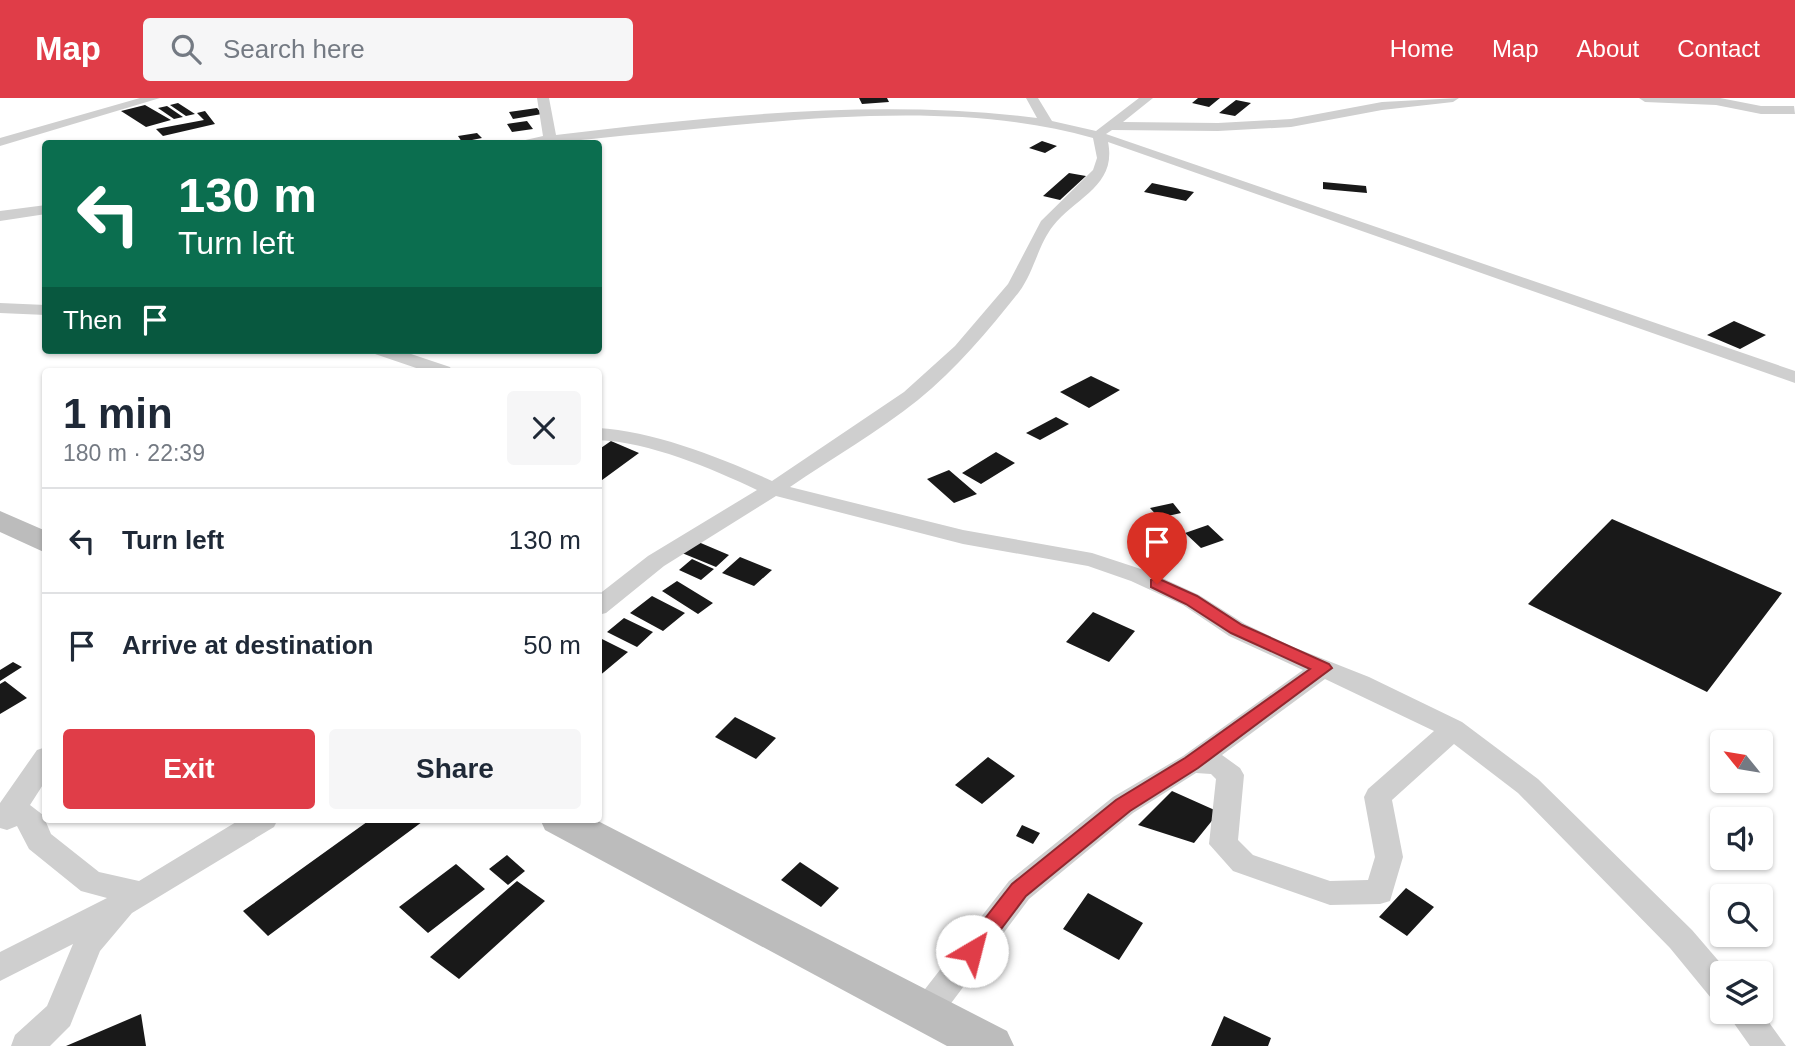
<!DOCTYPE html>
<html lang="en">
<head>
<meta charset="utf-8">
<style>
	:root { --surface:#fff; --page:#f6f6f7; --text:#1f2937; --muted:#747a83; --line:#e0e1e3; --accent:#e03d48 }
	body { margin:0; font-family:Arial,sans-serif; background:var(--page); color:var(--text); height:100vh; display:flex; flex-direction:column; font-size:26px; white-space:nowrap }
	* { box-sizing:border-box; margin:0 }
	p { font-size:23px; color:var(--muted) }
	.icon { flex:none; width:38px; height:38px; fill:none; stroke:currentColor; stroke-width:2; stroke-linecap:round; stroke-linejoin:round }
	.map { position:relative; flex:1; overflow:hidden }
	.details { position:absolute; left:42px; top:270px; width:560px; height:455px; display:flex; flex-direction:column; background:var(--surface); border-radius:7px; box-shadow:0 2px 5px #0004 }
	.details>* { flex:none }
	.hud { position:absolute; left:42px; top:42px; width:560px; height:214px; border-radius:7px; box-shadow:0 2px 5px #0004; background:#0b6e4f; color:#fff; overflow:hidden }
	.needle { width:46px; rotate:300deg }
	.controls { position:absolute; left:1710px; top:632px; display:grid; gap:14px }
	.controls a { display:grid; place-items:center; width:63px; height:63px; border-radius:7px; background:var(--surface); box-shadow:0 2px 5px #0004; font-size:35px }
	.pin { position:absolute; display:grid; place-items:center; width:60px; height:60px; color:#fff; margin:-72px -30px; border-radius:50% 50% 50% 0; rotate:-45deg; box-shadow:0 0 7px #0007 }
	.pin .icon { rotate:45deg }
	.me { position:absolute; width:77px; margin:-38px; rotate:37deg; stroke-linejoin:round; filter:drop-shadow(0 0 5px #0008) }
	.turn { display:flex; align-items:center; gap:24px; height:147px; padding:0 21px; font-size:32px }
	.turn .icon { width:91px; height:91px; stroke-width:2.5 }
	.turn b { display:block; font-size:49px; line-height:60px }
	.then { display:flex; align-items:center; height:66px; padding:0 21px; background:#0003; gap:14px; font-size:26px }
	.round { display:grid; place-items:center; flex:none; width:74px; height:74px; border-radius:7px; background:var(--page) }
	.summary { display:flex; align-items:center; justify-content:space-between; height:119px; padding:0 21px }
	h1 { font-size:42px; font-weight:800; line-height:52px }
	.action { display:flex; gap:14px; margin-top:auto; padding:14px 21px }
	.action a { flex:1; height:80px; border-radius:7px; background:var(--accent); color:#fff; font-size:28px; font-weight:800; line-height:80px; text-align:center }
	.action a+a { background:var(--page); color:var(--text) }
	ul { padding:0; list-style:none }
	li { display:flex; align-items:center; gap:21px; height:105px; padding:0 21px; border-top:2px solid var(--line) }
	li div { flex:1 }
	li b { display:block; font-size:26px }
	li em { font-style:normal }
	header { display:flex; align-items:center; gap:42px; box-sizing:border-box; height:98px; padding:0 35px; background:var(--accent); color:#fff }
	header strong { font-size:33px }
	nav { display:flex; gap:38px; margin-inline-start:auto; font-size:24px }
	.search { width:490px; height:63px; background:var(--page); display:flex; align-items:center; gap:18px; box-sizing:border-box; padding:0 24px; border-radius:7px; color:var(--muted); font-size:26px }
	.map>svg:first-child { display:block }
	.building { fill:#191919 }
	.lines { fill:none; stroke-linecap:round; stroke-linejoin:round }
	.street { fill:#cfcfcf; fill-rule:evenodd }
	.secondary { fill:#bcbcbc; fill-rule:evenodd }
	.route { fill:#e03d48; stroke:#92282f; stroke-width:2 }
</style>
</head>
<body>
<header>
<strong>Map</strong>
<div class="search"><svg class="icon" aria-label="search" viewBox="0 0 24 24"><circle cx="10" cy="10" r="6"/><path d="M15 15l6 6"/></svg>Search here</div>
<nav><a>Home</a><a>Map</a><a>About</a><a>Contact</a></nav>
</header>
<div class="map">
<svg width="1795" height="948" viewBox="0 0 1795 948">
	<rect width="100%" height="100%" fill="#fff"/>
	<path class="building" d="M859,0H887L889,4L862,6Z
		M1198,0H1220L1209,9L1192,5Z
		M1236,2L1251,5L1235,18L1219,15Z
		M178,5L195,16L186,18L170,7Z
		M145,7L171,22L146,29L121,13Z
		M167,8L183,19L174,21L158,10Z
		M537,10L542,16L513,21L509,14Z
		M205,13L215,26L163,38L156,31L204,22L197,15Z
		M527,23L533,31L512,34L507,26Z
		M477,35L482,40L462,44L458,38Z
		M1042,43L1057,48L1045,55L1029,50Z
		M1069,75L1086,78L1060,102L1043,98Z
		M1323,84L1366,88L1367,95L1323,91Z
		M1152,85L1194,94L1186,103L1144,94Z
		M1734,223L1766,237L1740,251L1707,237Z
		M1091,278L1120,292L1089,310L1060,294Z
		M1056,319L1069,326L1040,342L1026,335Z
		M611,343L639,355L598,385V352Z
		M996,354L1015,365L981,386L962,375Z
		M949,372L977,396L954,405L927,381Z
		M1173,405L1181,415L1159,420L1150,410Z
		M1612,421L1782,495L1707,594L1528,506Z
		M1208,427L1224,442L1201,450L1185,435Z
		M696,443L729,457L716,469L682,455Z
		M740,459L772,472L754,488L722,475Z
		M692,461L714,471L701,482L679,472Z
		M677,483L713,505L698,516L662,493Z
		M652,498L685,515L663,533L630,515Z
		M1093,514L1135,533L1109,564L1066,544Z
		M624,520L653,534L637,549L607,534Z
		M598,539L628,554L598,579Z
		M13,564L22,569L0,583V572Z
		M5,583L27,600L0,616V586Z
		M735,619L776,640L756,661L715,639Z
		M988,659L1015,678L982,706L955,687Z
		M1172,693L1219,714L1194,745L1138,727Z
		M371,721H426L268,838L243,813Z
		M1022,727L1040,735L1033,746L1016,738Z
		M507,757L525,773L508,787L489,771Z
		M800,764L839,790L821,809L781,782Z
		M456,766L485,791L428,835L399,809Z
		M517,783L545,803L459,881L430,859Z
		M1406,790L1434,809L1407,838L1379,819Z
		M1088,795L1143,825L1119,862L1063,831Z
		M141,916L146,948H66Z
		M1224,918L1271,940L1268,948H1211Z"/>
	<g class="lines">
		<path class="street" d="M140,0H160L0,48V40Z
			M537,0H549L556,37C714,18 879,0 1037,20L1026,0H1038L1052,23L1096,33L1139,0H1153L1123,24L1218,25L1291,21L1382,4L1459,0L1453,4L1382,12L1291,29L1218,33L1112,32L1106,36L1795,273V285L1108,44C1117,88 1076,99 1053,128C1038,147 1034,174 1019,194C989,232 956,271 918,302C878,334 832,360 790,389L963,432L1092,455L1147,473L1199,497L1245,526L1293,549L1369,579L1462,624L1538,681L1692,832L1729,875H1722V904L1711,900L1670,850L1518,695L1454,646L1392,702L1403,759L1390,803L1380,806L1330,807L1233,773L1209,746L1216,681L1211,676L1196,675L1133,715L1029,801L937,924L926,928L915,924L910,914L915,904L1009,783L1113,699L1183,658L1303,572L1229,538L1183,507L1131,483L1088,468L963,446L776,398L664,468L606,515L598,517V497L648,458L757,392C711,370 649,344 598,342V330C653,333 722,360 772,383L904,294L955,248L1008,186L1041,123L1093,72L1097,60L1093,40C953,0 784,23 641,36C597,40 553,46 508,46L543,38ZM1325,581L1434,633L1368,691L1364,699L1375,759L1368,782L1330,783L1253,757L1238,742L1244,677L1240,670L1222,657Z
			M1639,0H1720L1761,8H1794L1795,16H1761L1716,7L1645,4Z
			M46,107V116L0,123V113Z
			M0,205L46,207V217L0,215Z
			M372,252H399L450,269L452,273H425L375,256Z
			M46,649V682L30,707L43,717L51,736L99,774L139,783L241,721H278L274,729L132,815L100,853L70,928L50,948H11L15,937L47,908L73,846L0,883V854L107,800L81,793L29,751L17,728L7,732L0,730V705L37,652Z
			M1760,912L1786,948H1750L1726,914Z"/>
		<path class="secondary" d="M0,413L46,433V455L0,434Z
			M540,721H594L1007,933L1014,948H947L545,732Z"/>
	</g>
	<path class="route" d="M1157,480L1197,498L1242,527L1329,566L1332,570L1198,670L1130,713L1026,798L980,859L972,862L965,859L961,853L965,846L1012,786L1116,702L1185,660L1310,571L1231,535L1186,506L1151,489V482Z"/>
</svg>
<div class="controls">
<a><svg class="needle" viewBox="-14 -14 28 28"><path d="M0-13l5 13h-10z" fill="#e53935"/><path d="M0 13l5-13h-10z" fill="#747a83"/></svg></a>
<a><svg class="icon" aria-label="sound" viewBox="0 0 24 24"><path d="M4 9h4l5-4v14l-5-4H4zM17 9q2 3 0 6"/></svg></a>
<a><svg class="icon" aria-label="search" viewBox="0 0 24 24"><circle cx="10" cy="10" r="6"/><path d="M15 15l6 6"/></svg></a>
<a><svg class="icon" aria-label="layers" viewBox="0 0 24 24"><path d="M12 4l9 5-9 5-9-5zM3 14l9 5 9-5"/></svg></a>
</div>
<div class="pin" style="left:1157px;top:486px;background:#d93025"><svg class="icon" aria-label="arrive" viewBox="0 0 24 24"><path d="M6 21V4h12l-3 4 3 4H6"/></svg></div>
<svg class="me" style="left:972px;top:853px" viewBox="-20 -20 40 40"><circle r="19" fill="#fff"/><path d="M0-13L10 11 0 6-10 11z" fill="#e03d48"/></svg>
<div class="hud">
<div class="turn"><svg class="icon" aria-label="left" viewBox="0 0 24 24"><path d="M17 20v-9H6M10 6l-5 5 5 5"/></svg><div><b>130 m</b>Turn left</div></div>
<div class="then">Then<svg class="icon" aria-label="arrive" viewBox="0 0 24 24"><path d="M6 21V4h12l-3 4 3 4H6"/></svg></div>
</div>
<section class="details">
<div class="summary"><div><h1>1 min</h1><p>180 m · 22:39</p></div><a class="round"><svg class="icon" aria-label="close" viewBox="0 0 24 24"><path d="M6 6l12 12M18 6L6 18"/></svg></a></div>
<ul>
<li><svg class="icon" aria-label="left" viewBox="0 0 24 24"><path d="M17 20v-9H6M10 6l-5 5 5 5"/></svg><div><b>Turn left</b></div><em>130 m</em></li>
<li><svg class="icon" aria-label="arrive" viewBox="0 0 24 24"><path d="M6 21V4h12l-3 4 3 4H6"/></svg><div><b>Arrive at destination</b></div><em>50 m</em></li>
</ul>
<div class="action"><a>Exit</a><a>Share</a></div>
</section>
</div>
</body>
</html>
